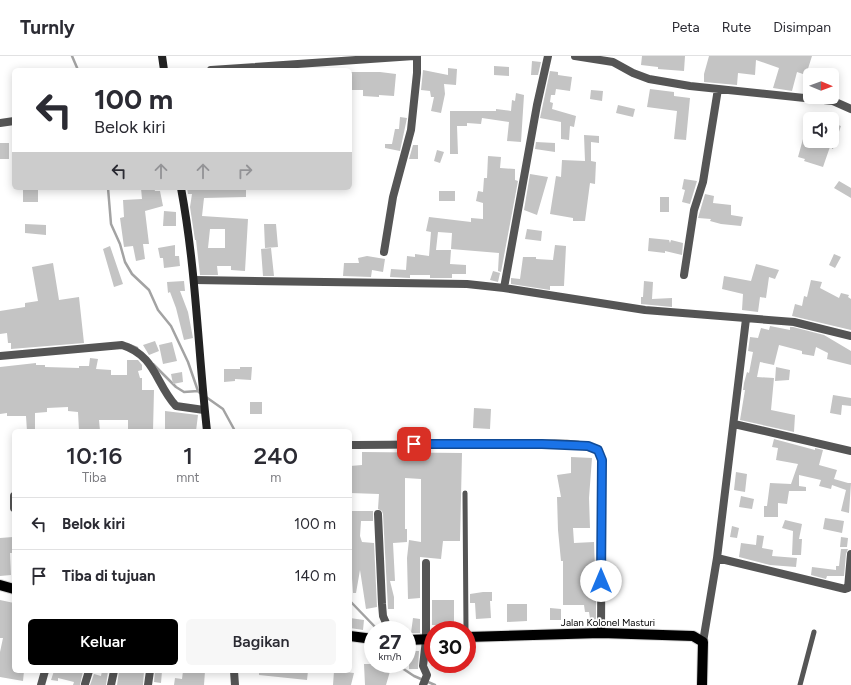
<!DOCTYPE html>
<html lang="id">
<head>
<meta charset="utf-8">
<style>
	:root { --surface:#fff; --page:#f7f7f7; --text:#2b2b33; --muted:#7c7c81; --line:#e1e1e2; --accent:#000 }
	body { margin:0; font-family:Figtree,sans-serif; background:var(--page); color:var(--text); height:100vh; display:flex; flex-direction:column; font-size:15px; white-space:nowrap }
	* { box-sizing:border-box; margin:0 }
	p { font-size:13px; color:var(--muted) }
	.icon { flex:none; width:22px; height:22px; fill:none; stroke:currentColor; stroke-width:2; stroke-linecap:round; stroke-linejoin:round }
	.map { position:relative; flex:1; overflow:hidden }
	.details { position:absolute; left:12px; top:373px; width:340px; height:244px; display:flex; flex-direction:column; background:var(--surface); border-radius:6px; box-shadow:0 2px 10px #0003 }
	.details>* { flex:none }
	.hud { position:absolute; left:12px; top:12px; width:340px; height:122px; border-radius:6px; box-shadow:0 2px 10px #0003; background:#fff; color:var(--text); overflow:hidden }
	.needle { width:26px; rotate:91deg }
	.controls { position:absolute; left:803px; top:12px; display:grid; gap:8px }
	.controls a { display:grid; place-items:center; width:36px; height:36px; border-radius:6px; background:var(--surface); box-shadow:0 2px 10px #0003; font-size:20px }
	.speed { position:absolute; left:364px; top:565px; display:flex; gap:8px; font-size:20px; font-weight:700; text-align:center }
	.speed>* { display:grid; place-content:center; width:52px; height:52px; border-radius:50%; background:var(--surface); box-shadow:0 2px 10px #0003; line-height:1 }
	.speed small { font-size:10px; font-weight:400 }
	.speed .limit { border:6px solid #d22; background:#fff; color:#111 }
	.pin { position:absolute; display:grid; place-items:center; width:34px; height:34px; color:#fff; margin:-17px; border-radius:8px; box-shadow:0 2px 6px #0006 }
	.me { position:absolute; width:44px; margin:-22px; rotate:0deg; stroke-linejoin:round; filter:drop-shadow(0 0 3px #0008) }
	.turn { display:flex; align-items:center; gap:14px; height:84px; padding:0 16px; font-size:18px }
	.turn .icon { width:52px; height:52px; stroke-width:2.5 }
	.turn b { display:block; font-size:28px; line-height:34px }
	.lanes { display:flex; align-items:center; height:38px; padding:0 16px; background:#0003; justify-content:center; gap:20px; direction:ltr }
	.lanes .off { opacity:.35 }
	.eta { display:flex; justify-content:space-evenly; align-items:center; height:68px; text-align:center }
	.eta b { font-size:24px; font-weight:600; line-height:28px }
	.cta { display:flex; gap:8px; margin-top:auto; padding:8px 16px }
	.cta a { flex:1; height:46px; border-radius:6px; background:var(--accent); color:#fff; font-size:16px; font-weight:600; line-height:46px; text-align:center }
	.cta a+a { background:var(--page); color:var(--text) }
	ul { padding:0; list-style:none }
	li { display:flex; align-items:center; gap:12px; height:52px; padding:0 16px; border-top:1px solid var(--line) }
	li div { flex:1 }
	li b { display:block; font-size:15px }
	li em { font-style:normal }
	header { display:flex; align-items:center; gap:24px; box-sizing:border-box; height:56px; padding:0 20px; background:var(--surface); border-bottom:1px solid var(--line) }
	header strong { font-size:19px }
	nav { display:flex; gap:22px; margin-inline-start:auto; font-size:14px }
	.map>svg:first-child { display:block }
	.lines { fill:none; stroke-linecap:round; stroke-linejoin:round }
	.stream { stroke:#a3a3a3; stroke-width:2.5 }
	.building { fill:#c4c4c4; fill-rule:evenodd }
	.primary-casing { stroke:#dbdbdb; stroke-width:12 }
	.lane { stroke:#555; stroke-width:5 }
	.street { stroke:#555; stroke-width:8 }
	.secondary { stroke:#222; stroke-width:8 }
	.primary { stroke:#000; stroke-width:10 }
	.route-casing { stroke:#114b97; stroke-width:10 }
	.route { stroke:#1a73e8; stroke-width:7 }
	.labels { text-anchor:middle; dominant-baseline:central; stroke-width:3.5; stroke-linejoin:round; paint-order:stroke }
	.street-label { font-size:10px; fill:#000; stroke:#fff }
</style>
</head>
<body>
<header>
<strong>Turnly</strong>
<nav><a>Peta</a><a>Rute</a><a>Disimpan</a></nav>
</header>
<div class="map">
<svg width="851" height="629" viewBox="0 0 851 629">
	<rect width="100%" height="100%" fill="#fff"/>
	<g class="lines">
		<path class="stream" d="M72,0L78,14
			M108,132L111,168L120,188L125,206L132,218L149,234L158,254L171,270L188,306L198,335L200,337
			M127,288L137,292
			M153,308L176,331L184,336L198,335
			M206,341L223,353L235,375
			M350,545L378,574
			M396,608L414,620L435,629"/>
	</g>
	<path class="building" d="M642,0H685L684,15L658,13V11L641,9Z
		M709,0H812L806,19L797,16L792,35L773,32L779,12L756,4L755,19L738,17L737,29L704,26V18Z
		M532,5L541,6L538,19H531Z
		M494,10L509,11V20L494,19Z
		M448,12L457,13L456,29L444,28L445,38L441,57L431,55L434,41H431L430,35L421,34L423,14L448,19Z
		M550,15L558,16V19L572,21L570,35L556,33L555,39H551L550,46L553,47L552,53L576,60L574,71L570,70L569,84L561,83V66L540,62Z
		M350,16H380L396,18L394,40L379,39V41L363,40V34H350Z
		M650,33L674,36V40L690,42L686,84L674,83L677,55L647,51Z
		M591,34L603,35L602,45L590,43Z
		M516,37L524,39L521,86L507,85L509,66L482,62L481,68L467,67V70H457L458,98H450V55H496V53L511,55L512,44L515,45Z
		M618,49L635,53L633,61L616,57Z
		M400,61L407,62L400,95L385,92V88H392L395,73H399Z
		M832,67L841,70L833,93H832Z
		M584,79L599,80V87L591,86V105L596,106L595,128L590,127L585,165H573V162L550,158L556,120L561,121L562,104L585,105Z
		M803,83L819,88L820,85H832L823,111L804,105L805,103L798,101Z
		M536,86L555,87V96L535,93Z
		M0,87H9V103H0Z
		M413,89H418V103H409Z
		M437,94L444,96L440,107L434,105Z
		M488,100L501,101L500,112L515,113V124L518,125L501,216L498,215L499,197L451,193L452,177L438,176L436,194H451L450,208L466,209V218H452V222H430V219H410V222L390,221L391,213L406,214L407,200L415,201V198L429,200L431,176L426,175L429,161L471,166V162L483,163V147L476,145L478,135L483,136L484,122H487Z
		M530,118L548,121L537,159L524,154Z
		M684,123L697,125L690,148L682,146L685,134L682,133Z
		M839,125L851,132V142L834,132Z
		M141,132H154L155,135H160L163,150L145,155L149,188H143L145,203L136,205L133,190L124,191L120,162L124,161L123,144L142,143Z
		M187,132H246V141L204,142L202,160L248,163L245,215L231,214V210H217L218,219H200L196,184H195L190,151L192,138H188ZM210,173H225V192H208Z
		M23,133L38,134V146H23Z
		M439,135H455V145H439Z
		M705,138L714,140L713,147L731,149V159L743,161L741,170L721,168L710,165L711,163L698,162Z
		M660,141H669V156H660Z
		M164,155L176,156V170H163Z
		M25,168L46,169V179L25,177Z
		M264,168H276L278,191L265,192Z
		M527,173L542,175L541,185L525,183Z
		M649,182L669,184L670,187L671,184L683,187L682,199L665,195V197L648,195Z
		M175,189V200H179L180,210L164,212L163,202H160L158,192Z
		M555,189L566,190L564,230H550V234L511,228V222L520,223L523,201H536V203L553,204Z
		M110,190L123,228L114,231L103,193Z
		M271,192L274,220H263L261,193Z
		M834,198L841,201L835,212L829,209Z
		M367,200L385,203L383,216L372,214L371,221L343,220L344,207H359L358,202Z
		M53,207L59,244L79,241L84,287L11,293V287H8L7,277L0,278V255L25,251V247L38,245L32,211Z
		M756,208L779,214L775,223L769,221L766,242L760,241L758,256L742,254L743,238L722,233L724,220L751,225Z
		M493,215L500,217L498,226L490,224Z
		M811,224L822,226L820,232L839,242L841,237L849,239L848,241L851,243V274L792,260L795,248L802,250L804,240L807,241Z
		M184,225L185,235H180L188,256L193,282L184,284L176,252L170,236L168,237L167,226Z
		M644,225L653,226L652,243L672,242V251L641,248V241H643Z
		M770,270L790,274V271H793L824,279L851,295V309L827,303L828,297L816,291L814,300L802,298V295L779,289L774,309L760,306L757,321L774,322L771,354L795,359L794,376L740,364L745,334H743L744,327L747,316L749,317L753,296L748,295L750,281L758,282L761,272L769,274Z
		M155,285L159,295L149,299L143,289Z
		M172,286L177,305L163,308L159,289Z
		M90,302L98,303L96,313L111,314V319H127V304H138L142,309V314L138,315L140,322H142V334H154L153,375H128V364H99L100,375H79L78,356L68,355V351L47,352V356L35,357V375H27L26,360H7V357L0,358V311L36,307V309H45V311L79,312V310H89Z
		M240,311H252L251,324L235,323V325L224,326V313H240Z
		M776,311L790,314L789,324L775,325Z
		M182,316L183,326L173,328L171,318Z
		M833,339L851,342V350L842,349L841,359L830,357Z
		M250,346H262V358H250Z
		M474,352L491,353L490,373L473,372Z
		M165,355L198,359L196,375H165Z
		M774,383L815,394V392L823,394L819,409L837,414L834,423L848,427H851L849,457L841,455L846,434L832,429L831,433L819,430L821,424L799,419V430L806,431V435H789L787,448L778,447V461H764V450H767L770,427L791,428L798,408L776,404L778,392L772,391Z
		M362,396L462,397L460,485H443L441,503L420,501V542L408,543L407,502L409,484L421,486V423L405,422V473H407V486L393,487L395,525H390L394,541V553H388L383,458L382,455L378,453L379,438L350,437V410L362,409Z
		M571,401L592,402L589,442L590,472H573L574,487L594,486L595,515L593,516V537L596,536V568L591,569L589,556H585L584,549H563V505H561L558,474L557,441H561L557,419L571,417Z
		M736,416L747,418L745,436L734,434Z
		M741,440L754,443L752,453L739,451Z
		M350,455H373V465H361L360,480L362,486L374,487L377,551L366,553L360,514L356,537H353L352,522L350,521Z
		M825,462L844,465L842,477L823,473Z
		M785,464L802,468L799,483H802L801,499H792L793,475L782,472Z
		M732,470L739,472L737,482L730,481Z
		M757,479L764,480L762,492L773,494L772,500L797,502L796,511L770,509L739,501L741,487L756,489Z
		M13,481L14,497H10L11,519L0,520V482Z
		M841,481L848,482L847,491H840Z
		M841,493H848L846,498L844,520H827L826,523L811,519L812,511L836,514V510H839Z
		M483,536H492V545H490L491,562L476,563L475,547H470V538Z
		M0,544L14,547L13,615H24L23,625L0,621V596L3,582H0Z
		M432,544H454V570L432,569Z
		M507,548H527V565L507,566Z
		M550,552L561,553V564H550Z
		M350,562L364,564L363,574L350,572Z
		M413,562L420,563V577H411Z
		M409,595H419L418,613H409Z
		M364,608H382L391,612L386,629H365Z
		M54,615H83L80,629H73L74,626L58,622V625L51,624Z
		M102,615H108L106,629H90L94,618L101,620Z
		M119,615H144L143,629H117Z
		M155,615H162L161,627L154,626Z
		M183,615H205L204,629H174L175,622L182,623Z
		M259,615H308L307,624L259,619Z
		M334,615L354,617L351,629H333Z"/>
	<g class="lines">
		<g class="primary-casing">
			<path id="primary" d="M0,529L14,533
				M350,580L373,583
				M467,581L601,577L693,580L703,586L702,629
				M407,584L433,583"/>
		</g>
		<path class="lane" d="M465,437L466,574
			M800,629L814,576"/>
		<path class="street" d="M575,0L613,6L633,17L649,23L690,30L833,45L851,53
			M211,14L414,0
			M0,67L14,65
			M384,196L393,141L411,74L417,17V0
			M684,219L694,154L703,126L718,33
			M194,224L467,228L504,232L645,254L794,266L851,280
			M504,232L537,49L548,0
			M0,300L122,289C156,300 155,327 176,350L204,354
			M734,368L851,395
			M350,389C409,389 467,387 526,388C549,388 577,385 598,394L602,404L601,577
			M14,440V452
			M378,458L382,548L383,560L389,574
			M717,502L845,533L848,532L851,498
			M703,586L717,502L746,263
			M234,615L235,629
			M85,628L89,615
			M41,629L45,615
			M111,629L114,615
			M148,629L150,615
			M423,629L427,619L423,610L426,584V507"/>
		<path class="secondary" d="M162,0L164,14
			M181,132C196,212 198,294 207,375"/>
		<use href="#primary" class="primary"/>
	</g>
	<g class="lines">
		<g class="route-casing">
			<path id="route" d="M414,388H542L588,390L598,394L602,404L601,525"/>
		</g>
		<use href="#route" class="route"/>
	</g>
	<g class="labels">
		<g class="street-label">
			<text x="608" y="566">Jalan Kolonel Masturi</text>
		</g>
	</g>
</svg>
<div class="controls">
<a><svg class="needle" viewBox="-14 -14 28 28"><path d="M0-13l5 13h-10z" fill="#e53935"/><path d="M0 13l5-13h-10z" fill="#7c7c81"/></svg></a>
<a><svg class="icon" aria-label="sound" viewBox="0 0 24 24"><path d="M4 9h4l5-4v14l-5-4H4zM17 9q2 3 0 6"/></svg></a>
</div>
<div class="speed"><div>27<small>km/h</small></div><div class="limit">30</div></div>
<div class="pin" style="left:414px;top:388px;background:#d93025"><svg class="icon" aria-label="arrive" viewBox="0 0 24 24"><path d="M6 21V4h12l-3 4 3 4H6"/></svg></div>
<svg class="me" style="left:601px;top:525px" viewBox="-20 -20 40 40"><circle r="19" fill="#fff"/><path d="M0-13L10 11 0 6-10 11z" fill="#1a73e8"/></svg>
<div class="hud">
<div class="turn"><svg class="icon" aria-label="left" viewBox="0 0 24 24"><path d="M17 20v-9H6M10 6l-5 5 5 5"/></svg><div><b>100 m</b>Belok kiri</div></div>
<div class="lanes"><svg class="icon" aria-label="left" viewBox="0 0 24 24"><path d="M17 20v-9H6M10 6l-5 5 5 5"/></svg><svg class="icon off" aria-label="ahead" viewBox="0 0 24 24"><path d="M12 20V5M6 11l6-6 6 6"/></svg><svg class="icon off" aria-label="ahead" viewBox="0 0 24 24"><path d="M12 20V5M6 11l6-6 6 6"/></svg><svg class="icon off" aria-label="right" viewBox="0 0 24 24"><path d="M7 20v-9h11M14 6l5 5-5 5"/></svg></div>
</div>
<section class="details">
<div class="eta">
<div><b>10:16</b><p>Tiba</p></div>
<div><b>1</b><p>mnt</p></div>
<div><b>240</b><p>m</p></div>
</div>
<ul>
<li><svg class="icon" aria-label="left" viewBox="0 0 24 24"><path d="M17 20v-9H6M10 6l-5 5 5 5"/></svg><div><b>Belok kiri</b></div><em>100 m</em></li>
<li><svg class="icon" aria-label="arrive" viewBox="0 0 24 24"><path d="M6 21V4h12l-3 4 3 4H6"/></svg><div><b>Tiba di tujuan</b></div><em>140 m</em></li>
</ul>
<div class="cta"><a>Keluar</a><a>Bagikan</a></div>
</section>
</div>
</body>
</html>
